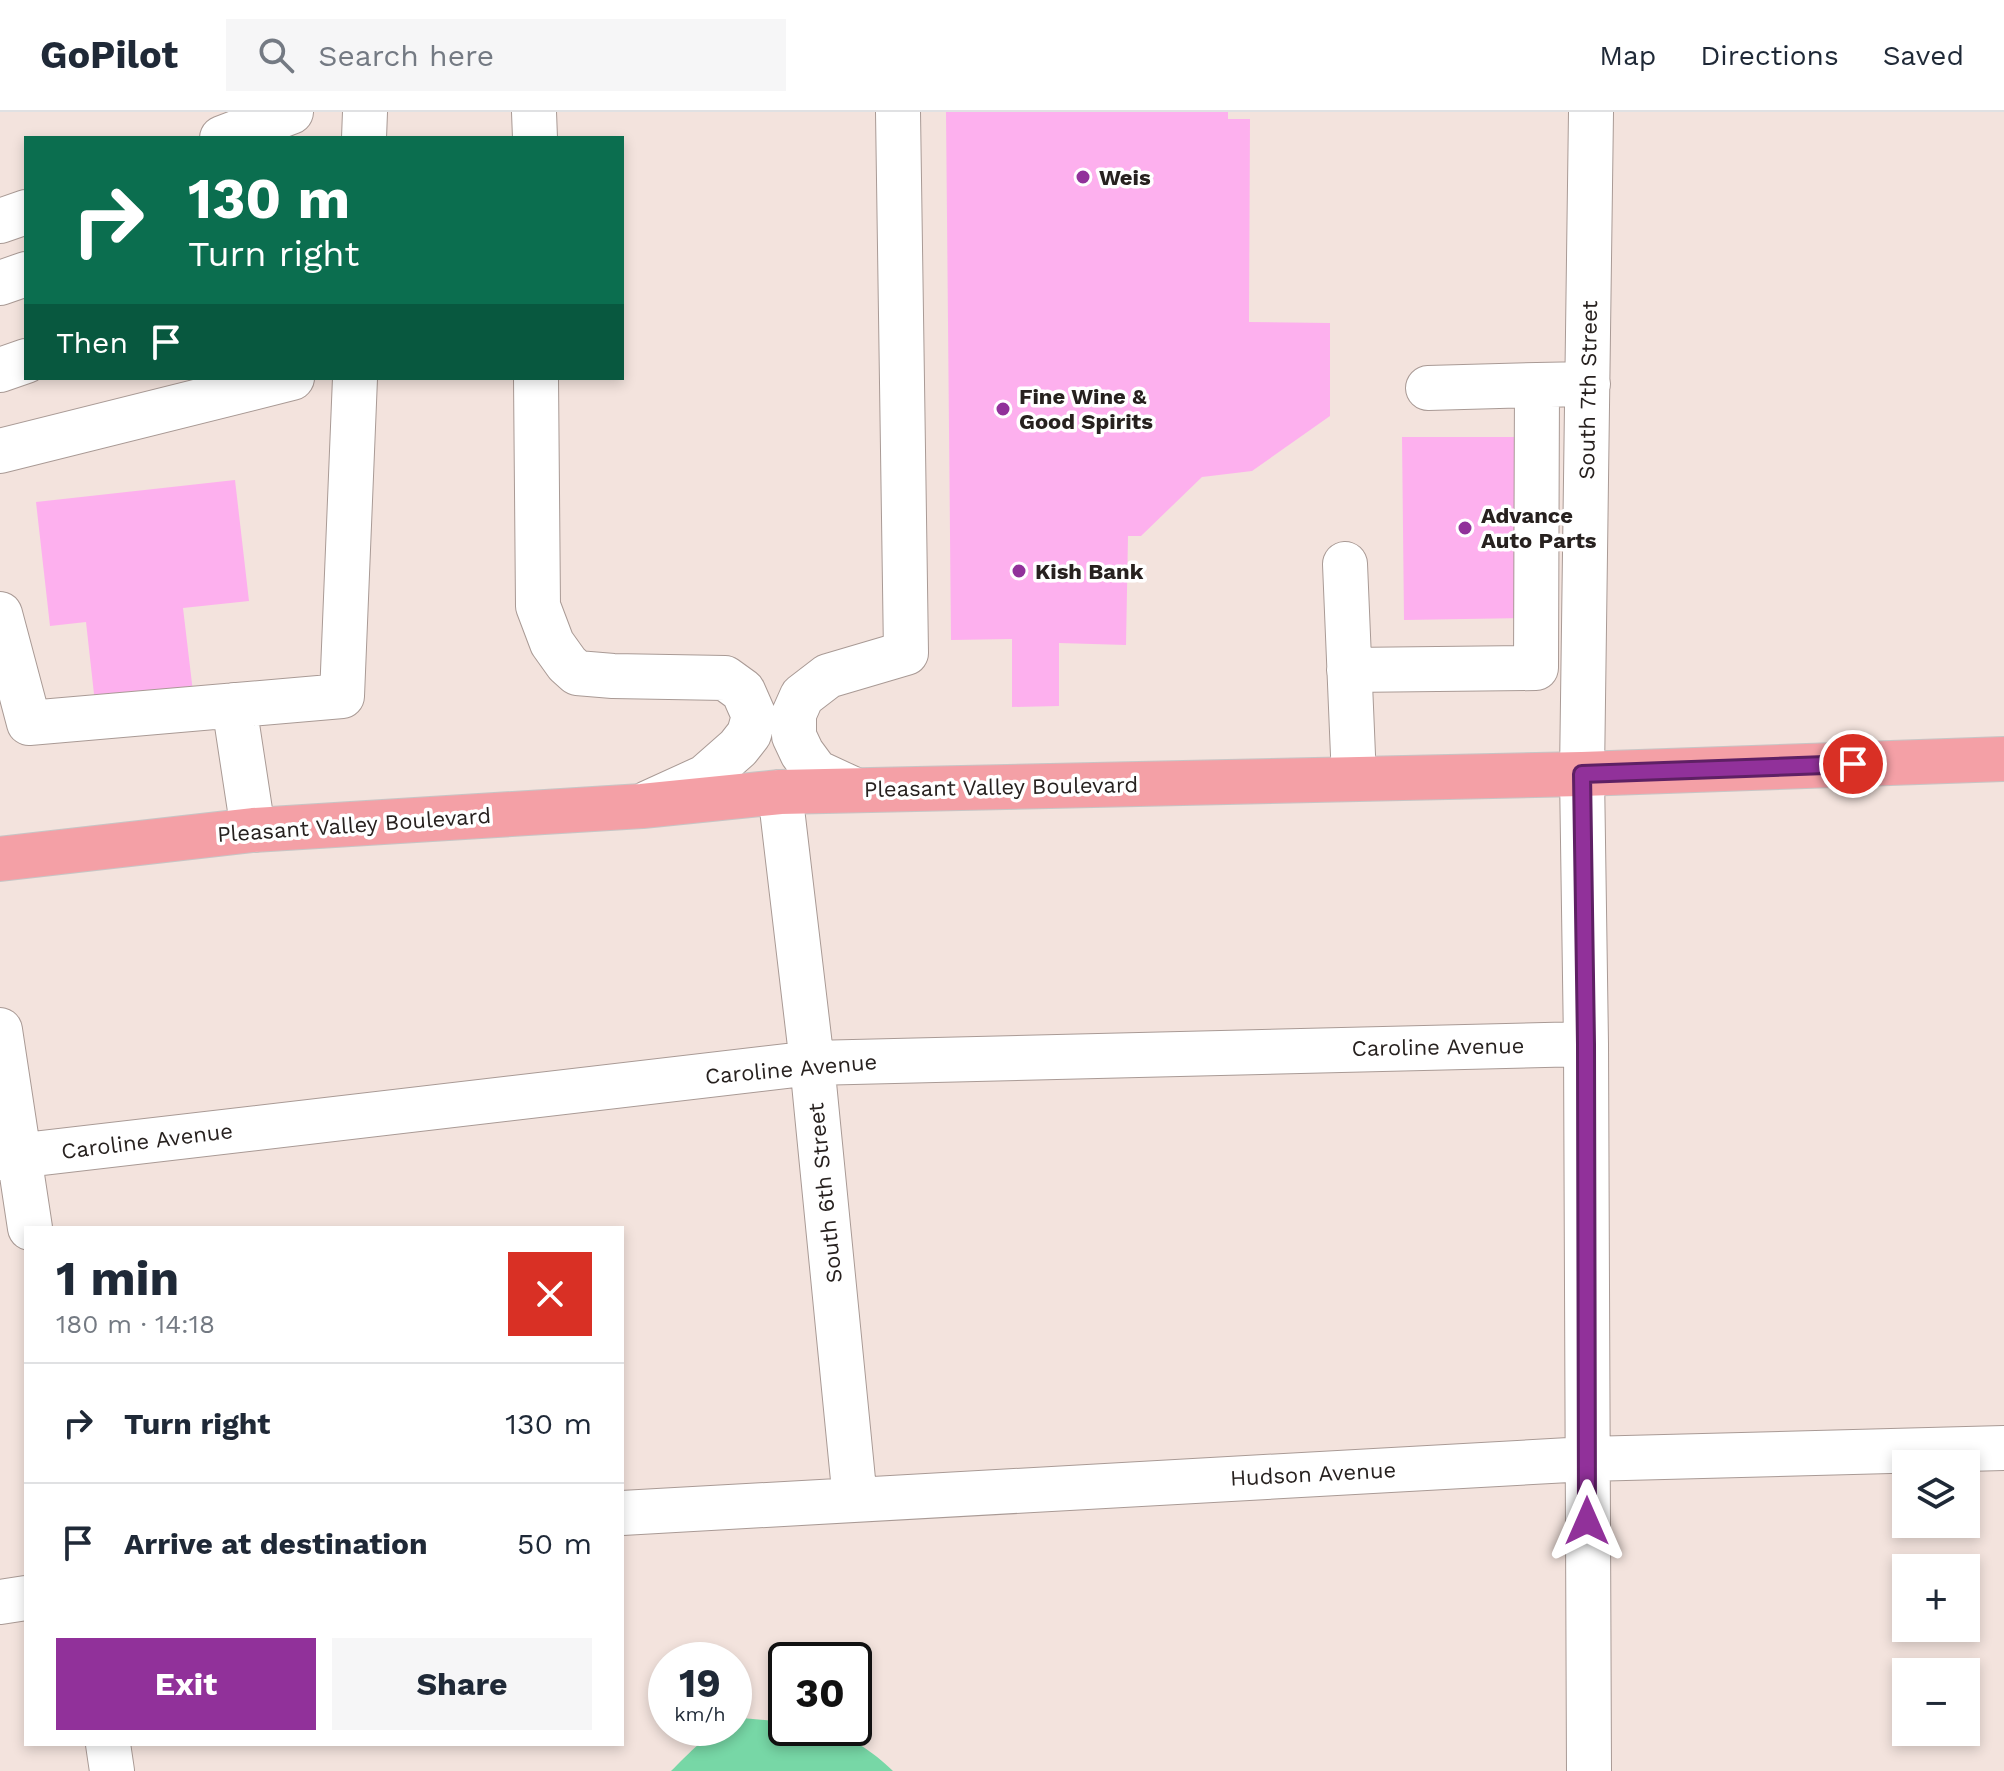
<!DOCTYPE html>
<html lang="en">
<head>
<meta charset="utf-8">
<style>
	:root { --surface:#fff; --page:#f6f6f7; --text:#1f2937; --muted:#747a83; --line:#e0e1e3; --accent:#91319a }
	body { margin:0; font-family:"Work Sans",sans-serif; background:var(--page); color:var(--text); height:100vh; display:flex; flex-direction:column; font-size:30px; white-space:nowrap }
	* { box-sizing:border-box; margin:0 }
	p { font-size:26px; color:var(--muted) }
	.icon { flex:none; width:44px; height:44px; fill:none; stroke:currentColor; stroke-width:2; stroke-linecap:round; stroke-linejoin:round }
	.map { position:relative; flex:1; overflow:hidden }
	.sheet { position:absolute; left:24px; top:1114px; width:600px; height:520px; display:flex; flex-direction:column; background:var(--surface); border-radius:0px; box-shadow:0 4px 12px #0003 }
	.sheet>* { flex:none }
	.hud { position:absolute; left:24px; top:24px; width:600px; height:244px; border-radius:0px; box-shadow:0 4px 12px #0003; background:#0b6e4f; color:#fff; overflow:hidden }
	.buttons { position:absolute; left:1892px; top:1338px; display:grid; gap:16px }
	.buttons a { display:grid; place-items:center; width:88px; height:88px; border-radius:0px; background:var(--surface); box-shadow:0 4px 12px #0003; font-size:40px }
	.speed { position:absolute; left:648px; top:1530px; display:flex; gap:16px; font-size:40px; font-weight:700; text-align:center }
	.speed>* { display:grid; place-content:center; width:104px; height:104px; border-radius:50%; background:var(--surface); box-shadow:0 4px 12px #0003; line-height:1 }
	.speed small { font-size:20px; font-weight:400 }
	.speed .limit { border:4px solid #111; border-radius:12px; background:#fff; color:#111 }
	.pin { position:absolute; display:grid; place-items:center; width:68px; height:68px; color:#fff; margin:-34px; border:4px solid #fff; border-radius:50%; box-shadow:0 2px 8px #0007 }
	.me { position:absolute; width:88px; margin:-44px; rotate:0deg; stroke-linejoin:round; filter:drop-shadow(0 0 6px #0008) }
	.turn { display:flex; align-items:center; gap:28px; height:168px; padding:0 32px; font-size:36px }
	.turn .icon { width:104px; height:104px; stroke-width:2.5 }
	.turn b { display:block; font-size:56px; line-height:68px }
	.then { display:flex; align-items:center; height:76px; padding:0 32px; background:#0003; gap:16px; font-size:30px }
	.round { display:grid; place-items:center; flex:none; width:84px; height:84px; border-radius:0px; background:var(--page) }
	.summary { display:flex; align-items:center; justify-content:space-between; height:136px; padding:0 32px }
	h1 { font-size:48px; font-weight:700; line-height:60px }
	.primary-button { display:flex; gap:16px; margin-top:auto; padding:16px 32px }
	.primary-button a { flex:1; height:92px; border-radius:0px; background:var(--accent); color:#fff; font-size:32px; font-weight:700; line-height:92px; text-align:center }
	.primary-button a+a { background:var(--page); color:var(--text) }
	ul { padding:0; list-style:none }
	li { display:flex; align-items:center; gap:24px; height:120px; padding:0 32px; border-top:2px solid var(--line) }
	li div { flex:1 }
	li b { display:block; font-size:30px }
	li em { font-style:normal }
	header { display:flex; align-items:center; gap:48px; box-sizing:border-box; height:112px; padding:0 40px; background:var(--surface); border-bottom:2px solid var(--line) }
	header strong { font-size:38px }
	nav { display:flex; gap:44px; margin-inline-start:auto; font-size:28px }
	.search { width:560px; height:72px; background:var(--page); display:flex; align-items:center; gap:20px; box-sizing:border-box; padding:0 28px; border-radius:0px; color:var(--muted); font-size:30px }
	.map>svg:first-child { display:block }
	.green { fill:#77d7a6 }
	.building { fill:#fdb0ee }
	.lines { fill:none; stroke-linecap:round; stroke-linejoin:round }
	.minor-casing { stroke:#a99a95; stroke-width:46 }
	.major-casing { stroke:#c7c5c5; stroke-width:46 }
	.minor { stroke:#fff; stroke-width:44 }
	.major { stroke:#f4a0a6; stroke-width:44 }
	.route-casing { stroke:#5e2064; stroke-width:20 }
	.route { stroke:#91319a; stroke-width:14 }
	.poi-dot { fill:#91319a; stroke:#fff; stroke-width:3 }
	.labels { text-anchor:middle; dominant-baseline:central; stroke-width:7; stroke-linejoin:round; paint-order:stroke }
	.poi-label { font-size:22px; font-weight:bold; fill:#27211f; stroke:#fff; text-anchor:start }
	.street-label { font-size:22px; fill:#27211f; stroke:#fff }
</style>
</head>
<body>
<header>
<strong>GoPilot</strong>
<div class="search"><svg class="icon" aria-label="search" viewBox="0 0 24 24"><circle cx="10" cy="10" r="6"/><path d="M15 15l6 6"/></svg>Search here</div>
<nav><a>Map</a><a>Directions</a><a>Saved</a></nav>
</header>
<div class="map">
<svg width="2004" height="1659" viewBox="0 0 2004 1659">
	<rect width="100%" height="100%" fill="#f3e3dd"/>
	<path class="green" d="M742,1606L786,1610V1616C797,1616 808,1615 819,1617C846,1621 874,1640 893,1659H671C688,1643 710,1616 734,1616V1611Z"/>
	<path class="building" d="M946,0H1228V7H1250L1249,210L1330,211V304L1252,359L1202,365L1141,424H1128L1126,533L1059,531V594L1012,595V527L951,528Z
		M1402,325H1526L1528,506L1404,508Z
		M235,368L249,489L183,496L193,580L95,591L86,510L50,514L36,390Z"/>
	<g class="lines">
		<g class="minor-casing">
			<path id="minor" d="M534,0L535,26
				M222,26L291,0
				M364,26L365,0
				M0,109L26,100
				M0,171L26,162
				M0,258L26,249
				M536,266L538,494L552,531L567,552L577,561L613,564L725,566L743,579L754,604L749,622L738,636L705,665L648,691
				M1428,276L1537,273
				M0,339L292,266
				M1345,452L1354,667
				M0,502L29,611L342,584L355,266
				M1349,558L1536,556L1537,273L1588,272
				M234,593L253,718
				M855,678L816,660L802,641L794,624V602L802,584L828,564L906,541L898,0
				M780,680L812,951L855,1388
				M0,918L30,1116
				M0,1046L812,951L1586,932
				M622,1401L1587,1347L2004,1336
				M0,1490L26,1486
				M108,1632L112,1659
				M1589,1659L1586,932L1582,662L1591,0"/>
		</g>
		<g class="major-casing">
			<path id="major" d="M0,747L253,718L642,694L780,680L1582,662L2004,647"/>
		</g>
		<use href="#minor" class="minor"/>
		<use href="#major" class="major"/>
	</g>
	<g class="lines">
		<g class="route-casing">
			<path id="route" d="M1587,1409L1586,932L1582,662L1853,652"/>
		</g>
		<use href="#route" class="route"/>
	</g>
	<g class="poi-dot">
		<circle cx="1083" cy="65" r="8"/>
		<circle cx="1003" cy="297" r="8"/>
		<circle cx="1465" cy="416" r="8"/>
		<circle cx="1019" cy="459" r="8"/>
	</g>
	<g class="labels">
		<g class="poi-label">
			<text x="1099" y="65">Weis</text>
			<text x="1019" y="284">Fine Wine &amp;<tspan x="1019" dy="25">Good Spirits</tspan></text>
			<text x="1481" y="403">Advance<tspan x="1481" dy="25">Auto Parts</tspan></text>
			<text x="1035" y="459">Kish Bank</text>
		</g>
		<g class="street-label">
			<text transform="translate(1588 278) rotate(-89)">South 7th Street</text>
			<text transform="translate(1001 675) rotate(-1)">Pleasant Valley Boulevard</text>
			<text transform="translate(354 713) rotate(-4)">Pleasant Valley Boulevard</text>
			<text transform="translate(1438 935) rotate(-1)">Caroline Avenue</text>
			<text transform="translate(791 957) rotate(-5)">Caroline Avenue</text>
			<text transform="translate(147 1029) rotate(-7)">Caroline Avenue</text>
			<text transform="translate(825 1081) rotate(-96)">South 6th Street</text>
			<text transform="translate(1313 1362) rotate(-3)">Hudson Avenue</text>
		</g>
	</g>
</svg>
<div class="buttons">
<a><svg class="icon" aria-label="layers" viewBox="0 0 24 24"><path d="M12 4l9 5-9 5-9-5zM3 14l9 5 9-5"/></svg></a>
<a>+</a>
<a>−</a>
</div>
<div class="speed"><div>19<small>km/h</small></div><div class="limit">30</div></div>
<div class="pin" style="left:1853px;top:652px;background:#d93025"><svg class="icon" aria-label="arrive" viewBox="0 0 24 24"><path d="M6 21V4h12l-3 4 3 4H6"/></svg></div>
<svg class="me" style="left:1587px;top:1409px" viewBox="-20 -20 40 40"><path d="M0-17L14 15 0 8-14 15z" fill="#91319a" stroke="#fff" stroke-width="4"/></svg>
<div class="hud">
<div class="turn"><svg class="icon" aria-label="right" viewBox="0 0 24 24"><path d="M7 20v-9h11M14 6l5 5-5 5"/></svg><div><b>130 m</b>Turn right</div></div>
<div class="then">Then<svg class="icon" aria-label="arrive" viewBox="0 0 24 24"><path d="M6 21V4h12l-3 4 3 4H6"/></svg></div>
</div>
<section class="sheet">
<div class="summary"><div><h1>1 min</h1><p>180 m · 14:18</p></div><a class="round" style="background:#d93025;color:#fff"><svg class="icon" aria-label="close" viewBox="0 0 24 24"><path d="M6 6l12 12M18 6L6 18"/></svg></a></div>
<ul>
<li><svg class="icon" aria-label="right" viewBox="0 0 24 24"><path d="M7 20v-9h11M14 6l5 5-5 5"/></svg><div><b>Turn right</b></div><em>130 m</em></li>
<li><svg class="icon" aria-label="arrive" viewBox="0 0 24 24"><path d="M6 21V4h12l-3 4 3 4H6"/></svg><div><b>Arrive at destination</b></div><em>50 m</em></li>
</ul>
<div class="primary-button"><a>Exit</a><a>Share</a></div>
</section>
</div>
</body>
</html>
